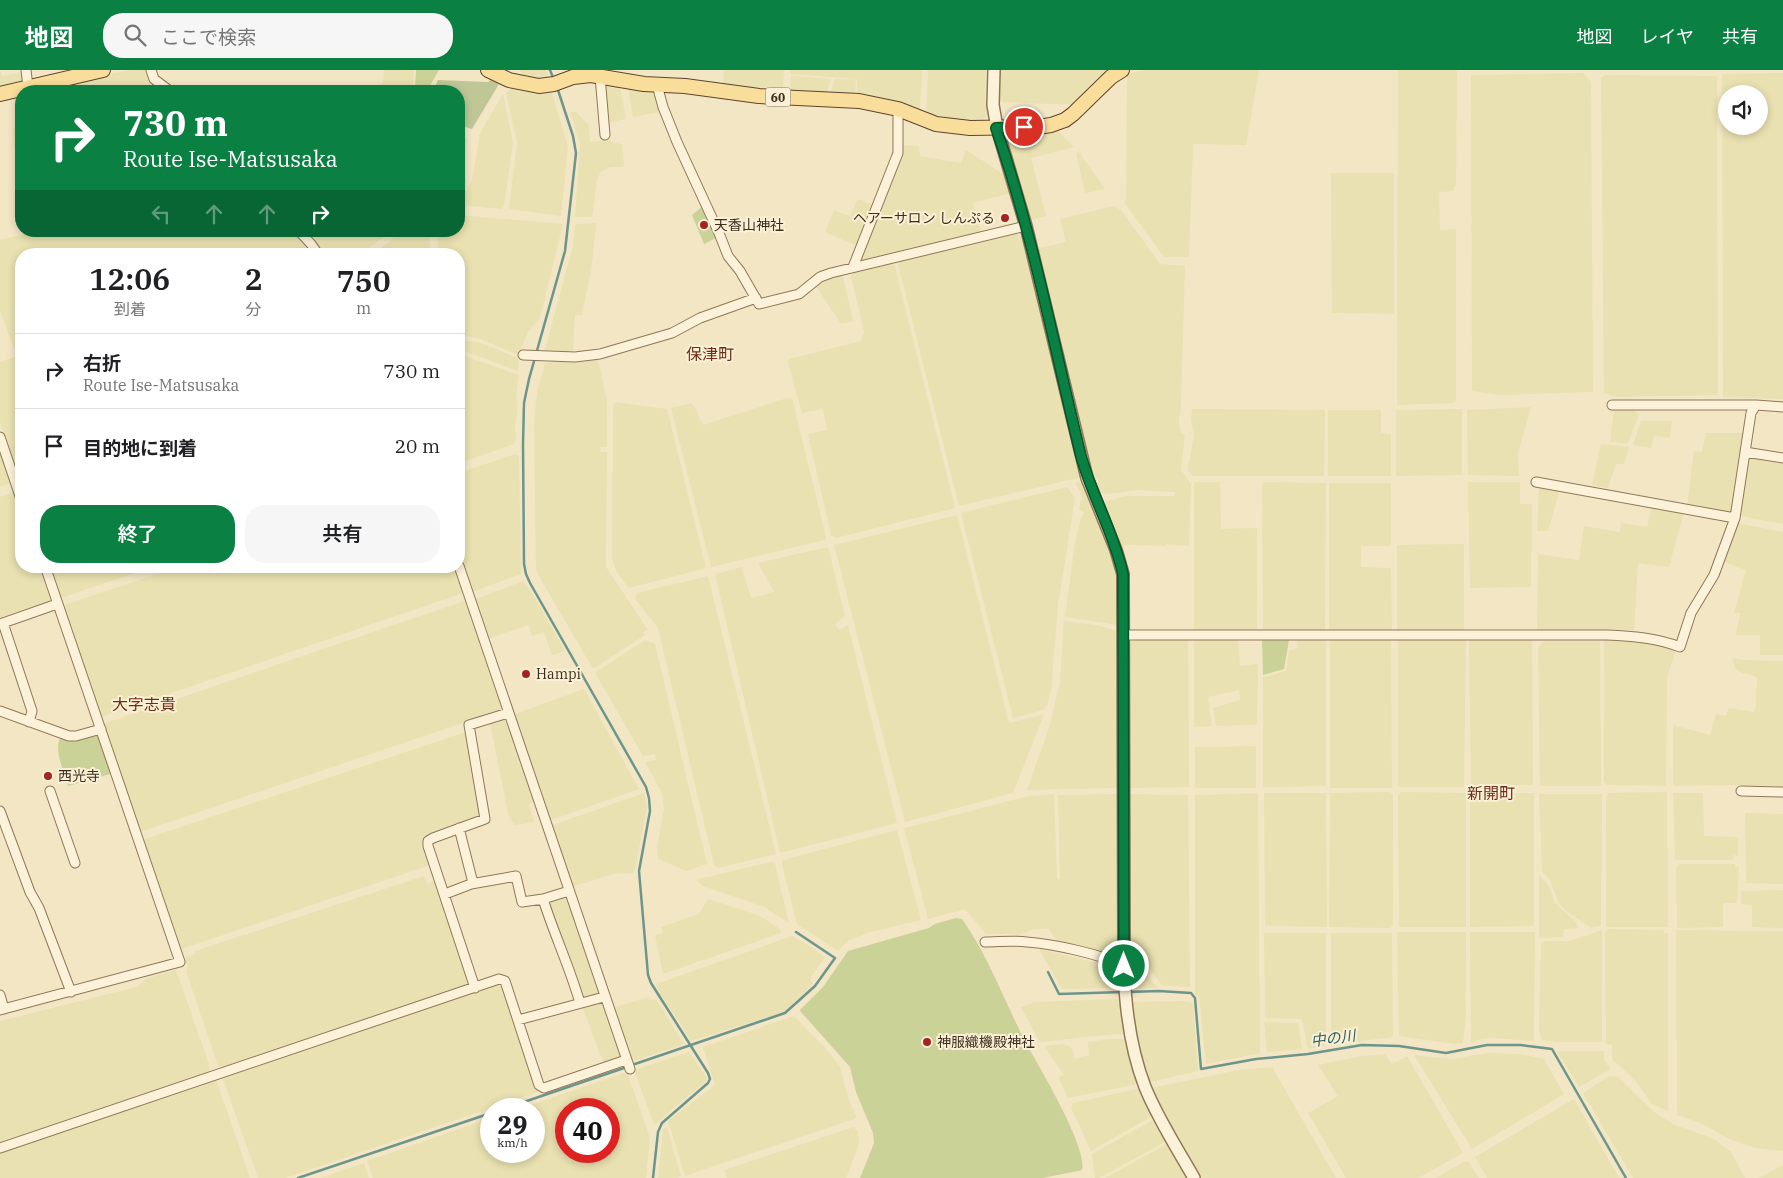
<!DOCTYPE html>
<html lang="ja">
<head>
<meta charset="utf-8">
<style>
	:root { --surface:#fff; --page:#f6f6f6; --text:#202124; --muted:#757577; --line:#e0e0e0; --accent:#0b8043 }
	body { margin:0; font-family:"IBM Plex Serif","Noto Sans JP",serif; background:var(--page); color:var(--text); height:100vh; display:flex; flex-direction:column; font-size:19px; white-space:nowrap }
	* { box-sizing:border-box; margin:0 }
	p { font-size:16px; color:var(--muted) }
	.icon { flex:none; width:28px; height:28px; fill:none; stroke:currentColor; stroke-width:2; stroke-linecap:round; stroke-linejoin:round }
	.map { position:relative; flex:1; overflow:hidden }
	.panel { position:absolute; left:15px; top:178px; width:450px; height:325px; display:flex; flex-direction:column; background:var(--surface); border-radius:20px; box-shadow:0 2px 8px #0003 }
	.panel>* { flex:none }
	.top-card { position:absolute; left:15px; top:15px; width:450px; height:152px; border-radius:20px; box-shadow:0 2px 8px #0003; background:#0b8043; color:#fff; overflow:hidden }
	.fabs { position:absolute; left:1718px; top:15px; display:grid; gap:10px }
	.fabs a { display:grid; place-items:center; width:50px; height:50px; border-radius:50%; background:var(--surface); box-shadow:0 2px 8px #0003; font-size:25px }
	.speed { position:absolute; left:480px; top:1028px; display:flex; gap:10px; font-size:25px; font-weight:700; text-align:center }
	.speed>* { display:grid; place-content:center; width:65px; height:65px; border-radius:50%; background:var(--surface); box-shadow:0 2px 8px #0003; line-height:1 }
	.speed small { font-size:12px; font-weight:400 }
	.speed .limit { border:8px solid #d22; background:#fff; color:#111 }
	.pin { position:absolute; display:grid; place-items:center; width:42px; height:42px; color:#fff; margin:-21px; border:2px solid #fff; border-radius:50%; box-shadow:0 1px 5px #0007 }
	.me { position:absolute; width:55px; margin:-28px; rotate:0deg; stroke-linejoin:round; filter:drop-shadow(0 0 4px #0008) }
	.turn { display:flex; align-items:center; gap:18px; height:105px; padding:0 25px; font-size:22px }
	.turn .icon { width:65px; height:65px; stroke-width:2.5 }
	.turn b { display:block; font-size:35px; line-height:42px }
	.lanes { display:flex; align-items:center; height:48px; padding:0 25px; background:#0003; justify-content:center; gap:25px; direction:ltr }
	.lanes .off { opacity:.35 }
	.eta { display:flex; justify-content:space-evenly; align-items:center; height:85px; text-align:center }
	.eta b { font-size:30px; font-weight:600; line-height:35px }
	.cta { display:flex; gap:10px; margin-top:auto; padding:10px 25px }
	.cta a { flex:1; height:58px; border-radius:20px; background:var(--accent); color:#fff; font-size:20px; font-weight:600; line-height:58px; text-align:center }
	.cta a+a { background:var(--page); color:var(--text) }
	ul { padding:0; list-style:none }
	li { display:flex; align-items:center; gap:15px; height:75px; padding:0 25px; border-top:1px solid var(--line) }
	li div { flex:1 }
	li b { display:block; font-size:19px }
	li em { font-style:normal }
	header { display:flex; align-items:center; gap:30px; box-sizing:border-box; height:70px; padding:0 25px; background:var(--accent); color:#fff }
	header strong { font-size:24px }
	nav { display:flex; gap:28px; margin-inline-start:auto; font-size:18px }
	.search { width:350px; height:45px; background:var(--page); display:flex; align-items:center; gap:12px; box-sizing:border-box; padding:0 18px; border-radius:20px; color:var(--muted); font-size:19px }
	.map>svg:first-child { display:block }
	.farmland { fill:#e9e1b1; fill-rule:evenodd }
	.green { fill:#cad297 }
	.cemetery { fill:#bfc797 }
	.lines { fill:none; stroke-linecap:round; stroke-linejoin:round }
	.stream { stroke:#6c958c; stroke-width:2.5 }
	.minor-casing { stroke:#907758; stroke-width:11 }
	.tertiary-casing { stroke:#907758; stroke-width:14 }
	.primary-casing { stroke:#5d452d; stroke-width:16 }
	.minor { stroke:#fcf2d9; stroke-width:9 }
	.tertiary { stroke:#fcf2d9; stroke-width:11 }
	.primary { stroke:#f9dd9a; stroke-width:14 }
	.route-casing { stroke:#07532c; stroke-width:12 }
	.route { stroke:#0b8043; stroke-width:9 }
	.poi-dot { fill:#a52422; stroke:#f9f0d5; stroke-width:2 }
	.labels { text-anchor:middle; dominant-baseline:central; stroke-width:4; stroke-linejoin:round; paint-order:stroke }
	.shield { fill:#f9f0d5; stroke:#766855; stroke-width:1 }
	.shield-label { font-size:12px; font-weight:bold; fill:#3e2e1e }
	.poi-label { font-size:14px; fill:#3e2e1e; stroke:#f9f0d5; text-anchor:start }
	.water-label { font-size:15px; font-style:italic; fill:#2c5f5e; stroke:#f9f0d5 }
	.quarter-label { font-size:16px; fill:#6f2d19; stroke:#f9f0d5 }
</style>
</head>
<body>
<header>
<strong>地図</strong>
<div class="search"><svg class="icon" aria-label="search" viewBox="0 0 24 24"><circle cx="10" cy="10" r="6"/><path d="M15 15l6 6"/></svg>ここで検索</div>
<nav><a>地図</a><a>レイヤ</a><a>共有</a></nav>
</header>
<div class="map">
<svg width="1783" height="1108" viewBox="0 0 1783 1108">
	<rect width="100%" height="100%" fill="#f3e6c5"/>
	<path class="farmland" d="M0,0L2,6L23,2L24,15L0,20Z
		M129,0H146L152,21H65L64,15Z
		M384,0H414L413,18L415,21H374V18L383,13Z
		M520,0H546L549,8L543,9L523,6Z
		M724,0H784L783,18L751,17L723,14Z
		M790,0H922L920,39L892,30L857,23V9L791,4Z
		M928,0H986L985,29L989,47L984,48V52L958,50L926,43Z
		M999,0H1112L1075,35L1002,32L997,27Z
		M1144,0H1259L1246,75L1193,74L1189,187H1164L1124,132L1126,130L1127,4Z
		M1398,0H1457L1456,114L1453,121L1439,122L1440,160L1456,159V331L1453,333L1397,335Z
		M1583,3L1591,12L1593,322L1500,325L1472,321L1471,5Z
		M1783,3V329L1723,327L1722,4ZM1726,24H1759V56H1726Z
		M1605,5L1717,6L1718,325L1617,327L1604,323L1601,8Z
		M791,6L831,9L827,23L790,20Z
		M835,9L856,10L855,23L831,22Z
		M603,12L619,16L621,22L626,49L607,53Z
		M512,18L535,22L551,20L568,77L561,146L509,139L517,73L506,23Z
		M628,18L647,22H655L659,42L633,47Z
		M503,24L513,72L504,136L501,139L459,135V119L467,120L472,110L480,63Z
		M570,42H576L589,55L590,72L600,71L602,68L607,67L611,72L622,74L624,97H610L604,101H601L597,110L592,147H575L580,75Z
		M20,57L21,69V82L14,76L13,58Z
		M1058,61L1074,77L1031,88L1046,146L1029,150L1013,92L1004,65H1038Z
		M459,67L467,69L463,107H459Z
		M902,75L919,76L920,86L961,93L966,80L1005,105L1011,123L973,133L981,163L860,192L858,190Z
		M1079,82L1105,119L1085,123L1076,83Z
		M1331,103H1394V244L1332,243Z
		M858,129L874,135L857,176L825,162L834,140L850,146Z
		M1113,136L1121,140L1160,194L1185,196L1181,336L1179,352L1181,363L1185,365L1181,400L1191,414L1189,476L1166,474V476L1127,475L1121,477L1103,432L1126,426H1175V422L1139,420L1106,424L1098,422L1094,413L1099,412L1098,409L1092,406L1036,179L1066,172L1060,149Z
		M459,145L563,154L540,248L528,262L518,285L478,268L459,266V184H439L436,161H459Z
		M596,153L592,195L582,245H575L573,282L544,283L573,176L575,154Z
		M37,161H292L306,177L302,181L289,184H21V276L14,278L0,241V170Z
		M323,161H377L383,167L362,184H325L313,170Z
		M401,161H428L431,184H374Z
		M1017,162L1022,167L1025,173L1082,404L1081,407L959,436L898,195L901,190Z
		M891,192L894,193L955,438L836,468L831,465L808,364L827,360L823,339L802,343L788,293L789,289L861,271L864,262L851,206L854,201Z
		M842,202L853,251L841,254L815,215L825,208Z
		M459,270L478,272L518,288L519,296L518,301L459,279Z
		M459,284L519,305L516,325L518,335L515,358L516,370L514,374L459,393Z
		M21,285V411H20L0,352V292Z
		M595,289L598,290L607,331V377H600L601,382H607L606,497L648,560L643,562L645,565L593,599L536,501L534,353L537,322L545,293Z
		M787,328H792L826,467L825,470L711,497L671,338L691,333L694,336L703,355Z
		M616,332L667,339L706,498L629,518L617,503L612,488L613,335Z
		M1531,337L1518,383L1519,406L1468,405L1467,340Z
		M1192,339L1325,340L1324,406H1193L1189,402L1188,397L1194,366L1191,349Z
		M1462,339V405L1396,406V340Z
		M1614,339H1632L1639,344L1628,373L1610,372Z
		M1328,340H1381V363L1391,364V406H1328Z
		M1641,351H1672L1670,368L1654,366L1651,378L1633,375Z
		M1706,363H1743L1744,367L1732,439L1725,444L1687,435L1694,381L1702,382Z
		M1601,374L1629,377L1624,394H1616L1608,418L1592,415Z
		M0,380L11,413L0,417Z
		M515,384L519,386L521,504L472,522L459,485V403Z
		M1749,387L1783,393V454L1740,446Z
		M1080,412L1086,414L1116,493L1119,517L1118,555L1065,547L1075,473L1081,448L1084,442L1079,439L1082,427L1075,413Z
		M1194,412H1220L1221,459L1257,458V561H1194Z
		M1264,412L1326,413L1325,561L1263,560L1262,415Z
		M1468,412H1520V434H1532L1531,517L1470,518Z
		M1329,413H1391V476H1361V497L1391,498L1392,561H1329Z
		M1539,415L1560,419L1548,461H1537Z
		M1067,417L1075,428L1058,535L1051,621L1047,635L1043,640L1013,648L961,443Z
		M14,422L21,443V496H39L51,532L0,549V427Z
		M1652,437L1680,442L1683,445L1669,497L1638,493L1634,560H1537L1538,484L1579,490L1584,456L1620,462L1621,453L1647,457Z
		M957,445L1009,653L1044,644L1013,723L905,752L834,475Z
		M1737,453L1783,462V585H1760V565H1736L1740,543H1734L1746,500L1724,492Z
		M1464,474V560L1397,561V475Z
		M828,477L845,546L835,554L839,560L848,555L897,753L780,783L715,504L742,497L751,528L774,522L758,493Z
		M50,496H156L61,528Z
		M181,496H453L463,523L101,647L62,539L64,535Z
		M708,506L776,784L718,798L714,795L658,558L635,529L637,523Z
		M523,511L532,523L565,581L552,585L544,562L532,566L529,555L487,569L473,530Z
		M467,530L504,639L140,762L103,654Z
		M1064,551L1096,555L1118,561V718L1027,720L1049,658L1060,613Z
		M1297,568L1326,570V716L1263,717V607L1286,601L1289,580L1298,578Z
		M1604,568L1638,570L1676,579L1667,608L1666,716L1607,715L1604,711Z
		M1135,569L1188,570L1189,717L1129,718L1128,575Z
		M1398,569H1466L1464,717H1398Z
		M1532,569L1533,715H1471L1469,570Z
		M645,570L655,574L707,794L686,801L658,789L657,777L664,739L663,730L662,723L645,692L656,690L655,684L643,686L595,603Z
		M1194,570H1238L1240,596L1258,594L1257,655L1216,656L1213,638L1240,630L1239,620L1208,627L1212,656L1194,657Z
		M1330,570H1391L1392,718H1330Z
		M1544,571H1600L1601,716H1540L1538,577Z
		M1734,588L1745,590L1783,591V716L1739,715L1673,716V655L1710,665L1716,644L1726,646L1729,638L1754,642L1756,635L1757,608L1752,605L1742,603L1736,599L1732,590Z
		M584,619L639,719L548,751L512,645Z
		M507,648L534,732L529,734L534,752L515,755L509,748L490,653Z
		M466,662L481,746L425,768L423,771L430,795L179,880L143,774L145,769Z
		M1256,676V718H1195V677Z
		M1389,722L1393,724V855L1390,858L1329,857L1330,723Z
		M1402,722L1466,723V857H1399L1398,725Z
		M1667,722L1668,857H1606V727L1609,723Z
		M644,723L647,737L635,799L633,803L613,804L571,817L550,756Z
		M1258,723L1260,983L1206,994L1199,927L1195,924V725Z
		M1264,723H1326L1327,857L1265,856Z
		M1470,723H1534V856L1470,857Z
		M1673,723H1703L1704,766L1738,767V786L1733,785V790H1675Z
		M1054,724L1057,809H1060L1058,725L1118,724L1119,888L1057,871L1048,859H1035L1016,866V864H986L965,839L928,849L904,758L1029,726Z
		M1129,724L1188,725L1190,917L1162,915L1149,898L1129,891Z
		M1539,724H1602L1601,855L1599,856L1591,858L1565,840L1558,832L1550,810L1542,802Z
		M1745,743L1783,744V814L1746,813Z
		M897,760L921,850L867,863L848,871L838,881L797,854L782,794L783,790Z
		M773,791L775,794L789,853L764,837L703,816L697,811L699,809Z
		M1680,794H1735V797H1739L1737,833H1723V857L1677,858L1676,797Z
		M1539,805L1546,812L1551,820L1555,833L1577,853L1578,858L1564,859L1563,867L1539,868Z
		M424,806L427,814L435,811L470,914L223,998L218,996L186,901L188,896L184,888L195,884V881Z
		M1783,820V858L1752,857V835L1741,834V821Z
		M566,825L600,925L582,927L547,830Z
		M708,829L758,845L780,859L781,863L663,904L655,865L663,863L661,857L699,844Z
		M1607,859L1664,860V863H1668V1041L1652,1034L1635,1010L1612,989V975L1606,974L1605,863Z
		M1602,860V972H1556L1542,970L1539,961L1541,873L1546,871H1570Z
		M1676,860L1783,861V1081L1756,1078L1732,1070L1700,1053L1677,1045Z
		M1397,862H1466V947L1463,973L1455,974L1399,966Z
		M1470,862H1535L1534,971L1493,968L1482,969L1471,972Z
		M1264,863H1326V975L1308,979L1302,949L1265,948Z
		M1331,863H1392L1393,967L1331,975Z
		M792,866L815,879L825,888L810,908L813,914L784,942L691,971L659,922L656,914Z
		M1039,879L1111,896L1119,903V918L1062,919Z
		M1129,896L1143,900L1158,918L1129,919Z
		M176,900L210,997L208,1002L0,1073V951L137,917L145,909Z
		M498,913L503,915L538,1022L285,1108H258L223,1009L224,1006Z
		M649,927L651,930L656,929L684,974L631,992L612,938Z
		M1120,929L1121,945L1126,965L1117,964L1040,972L1021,937L1035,932Z
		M1182,931L1193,933L1198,1001L1151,1012L1148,1009L1136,970L1130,932Z
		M598,932L603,934L623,988L604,994L582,936Z
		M794,946L830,983L840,997L848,1027L857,1048L685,1106L668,1051L715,1015L703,977Z
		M1264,952L1298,953L1302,979L1267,982Z
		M1110,969H1126L1128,971L1138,1014L1068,1028L1058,1007L1064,1005L1044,976L1065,974L1071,977L1075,989L1089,985L1088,972Z
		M1557,981H1604V990L1611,999L1579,1017Z
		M689,982L706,1006V1011L654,1055L634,1000Z
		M1488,983L1519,984L1544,989L1564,1024L1472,1079L1414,985L1452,989Z
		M1385,984L1392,994L1407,986L1463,1083L1418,1108H1346L1308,1043L1338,1026L1318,995L1360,986Z
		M1272,997L1336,1108H1201L1162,1043L1151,1018L1239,1000Z
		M627,1002L650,1068L646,1108H373L367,1091L491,1048V1081H534V1039H519ZM566,1039H609V1081H566Z
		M1609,1006L1618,1007L1654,1042L1673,1054L1714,1069L1731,1082L1745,1108H1633L1583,1023Z
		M216,1009L250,1108H0V1083Z
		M1141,1018L1154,1045L1091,1081L1071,1038L1073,1033Z
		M1574,1029L1619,1108H1487L1475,1087Z
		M1155,1049L1167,1071L1099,1108H1095L1092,1084Z
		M667,1057L681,1106L677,1108H658L663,1060Z
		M854,1057L858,1061L859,1074L846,1108H727L724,1100Z
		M1167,1074H1169L1189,1108H1105Z
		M1463,1092H1469L1479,1108H1436Z
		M364,1093L369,1108H320Z
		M1783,1095V1108H1759Z"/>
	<path class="green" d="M416,0H439L429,17V21H417L415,18Z
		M703,136L718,167L704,174L692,145Z
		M1262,569L1289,570L1284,599L1263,605Z
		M100,661L114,703L68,716C64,701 53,679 61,666Z
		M956,848L962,849C989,887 1005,933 1027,975C1040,998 1088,1078 1082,1100L1043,1108H860L874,1073L873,1063L856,1022L850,997L801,942L800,940L823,917L848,881L929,858L935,854Z"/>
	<path class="cemetery" d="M438,10L488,12L491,10L499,14L472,59L459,55V21H433Z"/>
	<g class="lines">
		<path class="stream" d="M550,0L554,10
			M557,17L573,66L576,83L565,181L529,309L524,333L523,374L524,494L526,504L530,513L646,717L649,728L650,741L639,801L648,905L651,913L708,1003L710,1009L708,1013L662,1053L658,1062L653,1108
			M1048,902L1059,924L1123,922
			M1128,922L1159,921L1191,923L1195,928L1201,999L1256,989L1308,984L1362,975L1399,976L1446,983L1487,975H1521L1552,979L1626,1108
			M632,995L785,943L815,916L835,888L796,862
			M503,1039L627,997
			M298,1108L491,1043"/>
		<g class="minor-casing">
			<path id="minor" d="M26,0L28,17
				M151,0L154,9L170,21
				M600,6L605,65
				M657,15L663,37L677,72L719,163L728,186L740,201L759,234L799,224L820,207L831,203L1026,156
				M299,161L311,174L318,184
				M853,197L898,83V39
				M523,285L575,287L600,284L672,263L700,248L756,228
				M1612,335H1756L1783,337
				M0,367L21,429
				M1745,382L1783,388
				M1536,412L1735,448
				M459,496L630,999
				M3,553L32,641L29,652
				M0,554L57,534
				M1123,565H1607C1632,566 1657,568 1680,577L1691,543L1714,505L1735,448L1751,343L1756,335
				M0,641L69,666H76L101,659
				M50,721L75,793
				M1741,721L1783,722
				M0,741L30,822L39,838L71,922
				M459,758L473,813
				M569,821L543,829C554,864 570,898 580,933
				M445,824L471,814L516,806L522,832L543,829
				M985,872C998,872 1013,870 1027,872C1053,874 1101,884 1124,896
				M475,918L428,776V771L433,768L485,749L469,655L508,643
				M0,925L4,939
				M0,940L180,892L45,496
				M518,950L604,927
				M0,1078L499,909L505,911L539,1015L544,1018L626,990"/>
		</g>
		<g class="tertiary-casing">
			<path id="tertiary" d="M994,0L993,35L997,58L1026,156L1087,408L1116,480L1123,504L1124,896C1125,937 1130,978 1145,1017C1158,1049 1177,1078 1194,1108"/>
		</g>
		<g class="primary-casing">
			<path id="primary" d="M488,0L509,10L539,16L554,14L573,7L591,5L644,14L685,16L759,26L859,31L898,39L936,54L970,58L1038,57L1051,55L1065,50L1073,44L1111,7L1122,0
				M0,24L103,0"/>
		</g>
		<use href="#minor" class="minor"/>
		<use href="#tertiary" class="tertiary"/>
		<use href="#primary" class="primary"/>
	</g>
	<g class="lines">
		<g class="route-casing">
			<path id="route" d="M1024,57L996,58C1033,165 1054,276 1081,386C1092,426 1114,463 1123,504L1124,896"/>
		</g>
		<use href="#route" class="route"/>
	</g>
	<g class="poi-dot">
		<circle cx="1005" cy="148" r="5"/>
		<circle cx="704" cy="155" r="5"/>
		<circle cx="526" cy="604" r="5"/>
		<circle cx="48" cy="706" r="5"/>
		<circle cx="927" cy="972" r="5"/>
	</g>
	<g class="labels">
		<rect class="shield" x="765.5" y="17.5" width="25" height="19" rx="4"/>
		<g class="shield-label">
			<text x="778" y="27">60</text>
		</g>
		<g class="poi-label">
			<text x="995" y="148" text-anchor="end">ヘアーサロン しんぷる</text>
			<text x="714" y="155">天香山神社</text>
			<text x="536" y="604">Hampi</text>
			<text x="58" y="706">西光寺</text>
			<text x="937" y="972">神服織機殿神社</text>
		</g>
		<g class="water-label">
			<text transform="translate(1333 968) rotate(-8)">中の川</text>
		</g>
		<g class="quarter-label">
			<text x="710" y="284">保津町</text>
			<text x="144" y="634">大字志貴</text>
			<text x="1491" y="723">新開町</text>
		</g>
	</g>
</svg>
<div class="fabs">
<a><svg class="icon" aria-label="sound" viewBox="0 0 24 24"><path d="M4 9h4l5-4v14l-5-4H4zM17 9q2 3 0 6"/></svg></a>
</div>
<div class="speed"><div>29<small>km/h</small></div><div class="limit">40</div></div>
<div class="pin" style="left:1024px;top:57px;background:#d93025"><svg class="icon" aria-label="arrive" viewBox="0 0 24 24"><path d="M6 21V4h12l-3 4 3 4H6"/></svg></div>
<svg class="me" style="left:1124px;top:896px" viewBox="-20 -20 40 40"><circle r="17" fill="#0b8043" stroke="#fff" stroke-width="3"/><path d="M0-11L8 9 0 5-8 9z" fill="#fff"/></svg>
<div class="top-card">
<div class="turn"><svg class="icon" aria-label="right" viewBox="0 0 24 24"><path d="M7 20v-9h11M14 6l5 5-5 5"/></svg><div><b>730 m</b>Route Ise-Matsusaka</div></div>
<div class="lanes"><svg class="icon off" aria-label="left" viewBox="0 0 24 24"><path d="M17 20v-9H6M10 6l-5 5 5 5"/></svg><svg class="icon off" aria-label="ahead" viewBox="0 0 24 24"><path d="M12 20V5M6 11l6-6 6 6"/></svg><svg class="icon off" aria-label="ahead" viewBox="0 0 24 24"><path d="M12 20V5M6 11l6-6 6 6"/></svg><svg class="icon" aria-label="right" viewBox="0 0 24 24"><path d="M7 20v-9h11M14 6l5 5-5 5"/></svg></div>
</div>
<section class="panel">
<div class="eta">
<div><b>12:06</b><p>到着</p></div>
<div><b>2</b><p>分</p></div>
<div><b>750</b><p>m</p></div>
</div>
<ul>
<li><svg class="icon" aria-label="right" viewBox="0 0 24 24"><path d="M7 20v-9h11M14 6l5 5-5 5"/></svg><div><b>右折</b><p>Route Ise-Matsusaka</p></div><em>730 m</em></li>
<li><svg class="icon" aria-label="arrive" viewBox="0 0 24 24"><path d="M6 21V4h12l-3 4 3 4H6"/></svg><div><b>目的地に到着</b></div><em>20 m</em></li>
</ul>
<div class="cta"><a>終了</a><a>共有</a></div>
</section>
</div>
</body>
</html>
